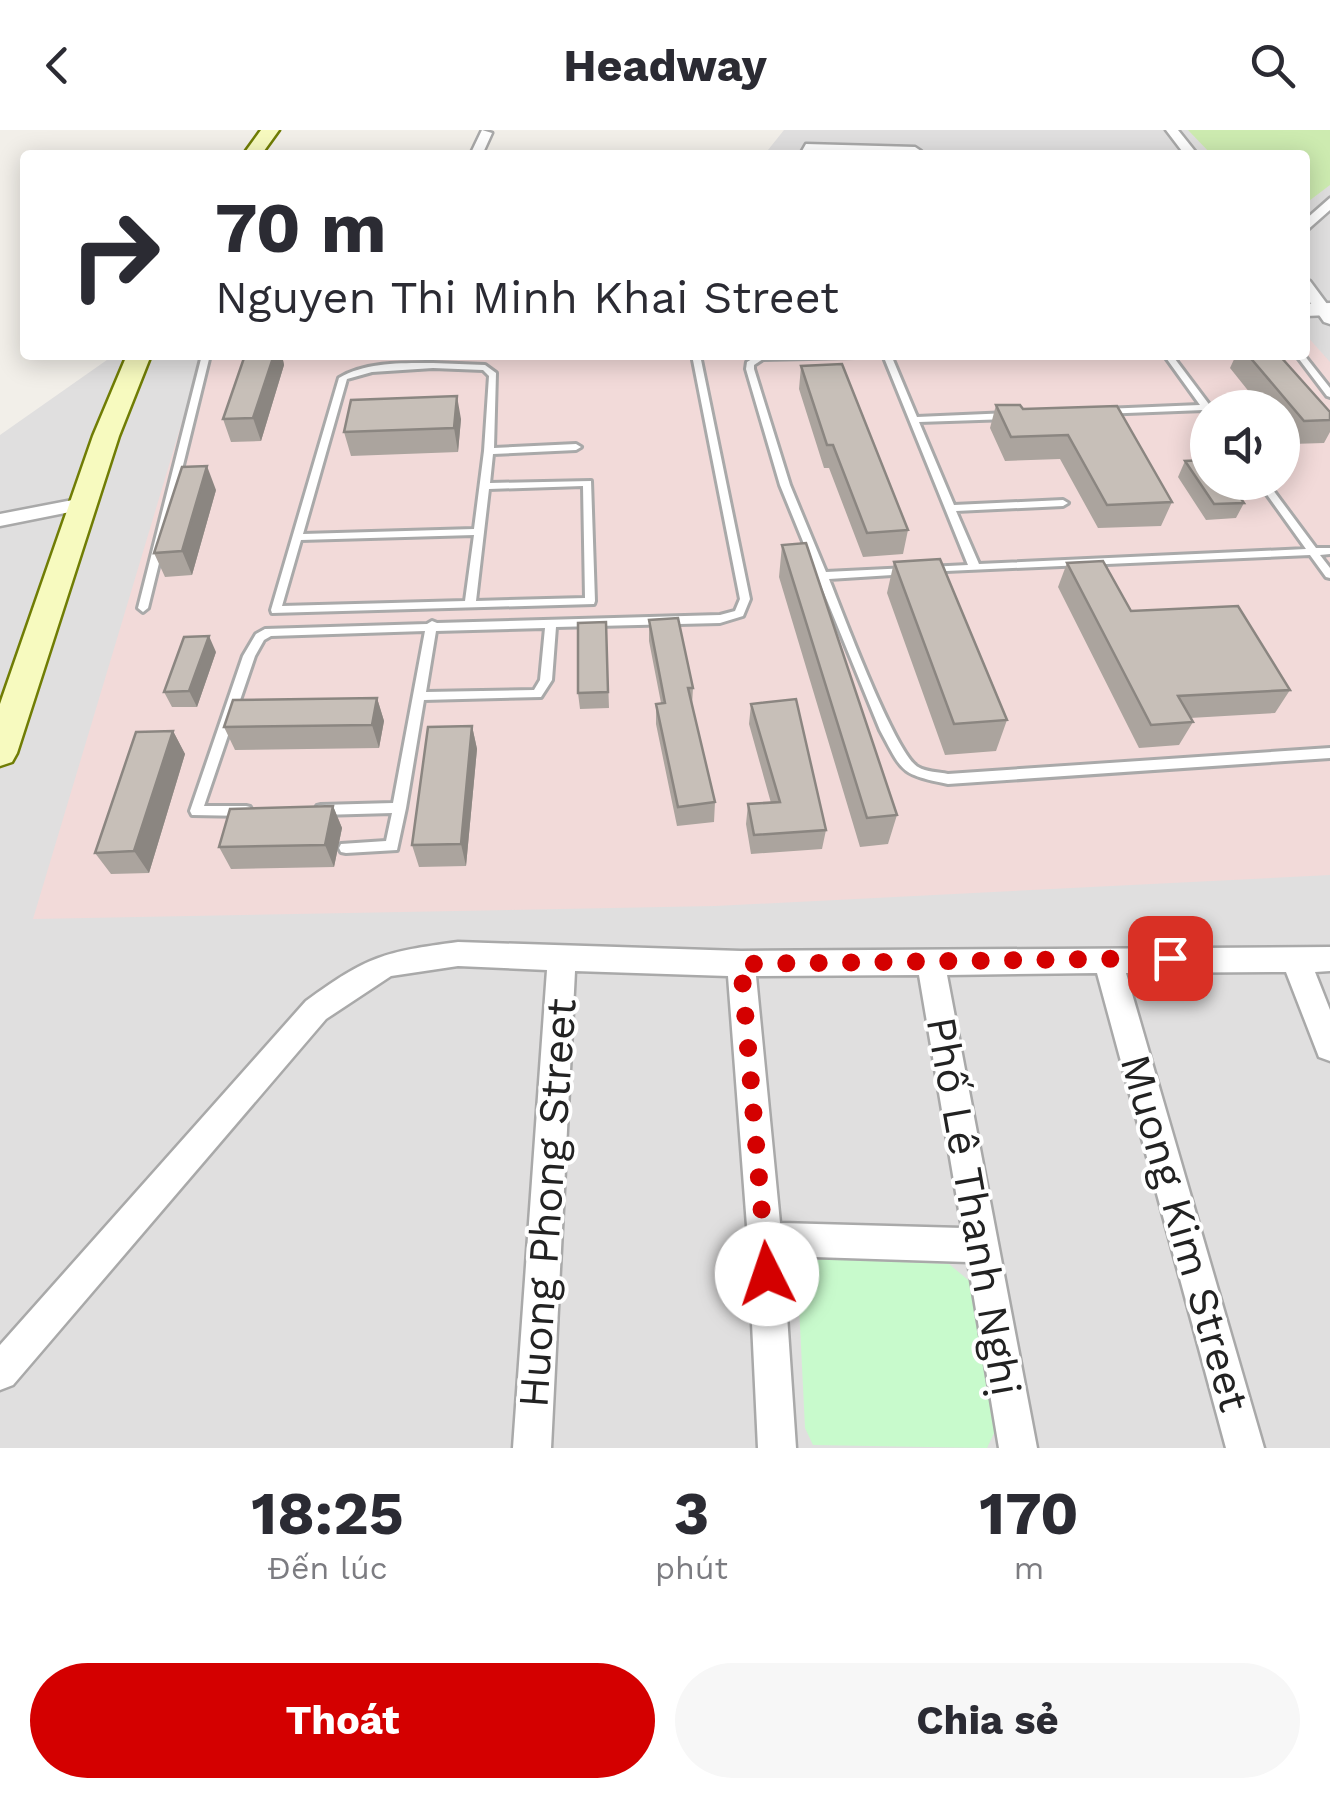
<!DOCTYPE html>
<html lang="vi">
<head>
<meta charset="utf-8">
<style>
	:root { --surface:#fff; --page:#f7f7f7; --text:#2b2b33; --muted:#7c7c81; --accent:#d40000 }
	body { margin:0; font-family:"Work Sans",sans-serif; background:var(--page); color:var(--text); height:100vh; display:flex; flex-direction:column; font-size:38px; white-space:nowrap }
	* { box-sizing:border-box; margin:0 }
	p { font-size:32px; color:var(--muted) }
	.icon { flex:none; width:55px; height:55px; fill:none; stroke:currentColor; stroke-width:2; stroke-linecap:round; stroke-linejoin:round }
	.map { position:relative; height:1318px; overflow:hidden }
	.details { display:flex; flex-direction:column; background:var(--surface); flex:1 }
	.details>* { flex:none }
	.top-card { position:absolute; left:20px; top:20px; width:1290px; height:210px; border-radius:10px; box-shadow:0 5px 25px #0003; background:#fff; color:var(--text); overflow:hidden }
	.tools { position:absolute; left:1190px; top:260px; display:grid; gap:20px }
	.tools a { display:grid; place-items:center; width:110px; height:110px; border-radius:50%; background:var(--surface); box-shadow:0 5px 25px #0003; font-size:50px }
	.pin { position:absolute; display:grid; place-items:center; width:85px; height:85px; color:#fff; margin:-42px; border-radius:20px; box-shadow:0 5px 15px #0006 }
	.me { position:absolute; width:110px; margin:-55px; rotate:356deg; stroke-linejoin:round; filter:drop-shadow(0 0 8px #0008) }
	.turn { display:flex; align-items:center; gap:35px; height:210px; padding:0 30px; font-size:45px }
	.turn .icon { width:130px; height:130px; stroke-width:2.5 }
	.turn b { display:block; font-size:70px; line-height:85px }
	.eta { display:flex; justify-content:space-evenly; align-items:center; height:170px; text-align:center }
	.eta b { font-size:60px; font-weight:700; line-height:70px }
	.primary-button { display:flex; gap:20px; margin-top:auto; padding:20px 30px }
	.primary-button a { flex:1; height:115px; border-radius:60px; background:var(--accent); color:#fff; font-size:40px; font-weight:700; line-height:115px; text-align:center }
	.primary-button a+a { background:var(--page); color:var(--text) }
	header { display:flex; justify-content:space-between; align-items:center; height:130px; padding:0 30px; background:var(--surface); font-size:45px; font-weight:700 }
	.map>svg:first-child { display:block }
	.residential { fill:#e0dfdf; fill-rule:evenodd }
	.commercial { fill:#f2dad9; fill-rule:evenodd }
	.grass { fill:#cdebb0 }
	.park { fill:#c8facc }
	.lines { fill:none; stroke-linecap:round; stroke-linejoin:round }
	.service-casing { stroke:#a9a9a9; stroke-width:6 }
	.minor-casing { stroke:#a9a9a9; stroke-width:5 }
	.tertiary-casing { stroke:#a9a9a9; stroke-width:5 }
	.secondary-casing { stroke:#707d05; stroke-width:5 }
	.service { fill:#fff; fill-rule:evenodd }
	.minor { fill:#fff; fill-rule:evenodd }
	.tertiary { fill:#fff; fill-rule:evenodd }
	.secondary { fill:#f7fabf; fill-rule:evenodd }
	.wall { fill:#aba49e }
	.shaded-wall { fill:#8b8681 }
	.building { fill:#c7bfb8; stroke:#8b8681; stroke-width:2.5 }
	.route { stroke:#d40000; stroke-width:18; stroke-dasharray:0 32.4 }
	.labels { text-anchor:middle; dominant-baseline:central; stroke-width:8; stroke-linejoin:round; paint-order:stroke }
	.near-street-label { font-size:42px; fill:#222; stroke:#fff }
</style>
</head>
<body>
<header><svg class="icon" aria-label="back" viewBox="0 0 24 24"><path d="M15 5l-7 7 7 7"/></svg>Headway<svg class="icon" aria-label="search" viewBox="0 0 24 24"><circle cx="10" cy="10" r="6"/><path d="M15 15l6 6"/></svg></header>
<div class="map">
<svg width="1330" height="1318" viewBox="0 0 1330 1318">
	<rect width="100%" height="100%" fill="#f2efe9"/>
	<path class="residential" d="M784,0H1330V1318H0V305L114,225H1305V25H764ZM1208,278H1282V352H1208Z"/>
	<path class="commercial" d="M1305,204L1330,232V745L715,776L33,789L202,225H1305ZM1208,278H1282V352H1208Z"/>
	<path class="grass" d="M1188,0H1330V55L1305,74V25H1212Z"/>
	<path class="park" d="M824,1129L949,1134L973,1154L998,1295L987,1318L813,1315L805,1298L798,1155L809,1132Z"/>
	<g class="lines">
		<g class="service-casing">
			<path id="service" d="M202,225H210L148,478L143,482L138,478Z
				M692,225H700L750,469L743,486L720,493L556,497L552,550L541,567L424,570L406,678L397,720L346,723L341,722L339,718L341,714L386,711L392,683L321,685L317,684L315,680L317,676L321,675L393,673L425,501L271,506L264,510L255,526L204,676H246L250,677L252,681L250,685L246,686L192,685L190,681L243,526L256,504L265,499L427,494L432,491L437,493L720,485L735,481L740,469ZM545,498L540,550L534,560L426,562L436,501Z
				M759,225H859L855,227L763,229L754,235V239L790,355L826,442L908,438L913,441L908,444L829,449C842,481 895,624 918,637C926,642 939,642 948,644L1330,618V628L948,654C900,644 903,643 880,600L780,355L746,239L747,232Z
				M883,225H891L917,287L1009,283L1013,286L1009,289L919,292L954,375L1063,370L1068,373L1063,376L956,381L979,434L1306,419L1258,352H1267L1316,418H1330V424L1320,425L1330,438V448L1326,447L1310,425L924,442L923,440L928,437L968,435Z
				M1164,225H1172L1211,277L1208,278V282L1204,280L1101,284V280L1104,279L1200,275Z
				M1296,225H1304L1330,258V267L1327,266Z
				M433,233L485,235L496,243L494,318L576,314L581,317L576,320L493,324L490,353L591,351L595,471L594,474L272,483L271,480L339,248C366,232 402,233 433,233ZM433,238L483,240L489,246L484,321L474,399L303,404L347,249L372,242ZM583,356L585,468L476,471L489,359ZM474,405L465,471L282,476L301,410Z"/>
		</g>
		<g class="minor-casing">
			<path id="minor" d="M482,0L492,3L482,25H470Z
				M1166,0H1178L1198,25H1185Z
				M806,14L915,17L921,21L915,25L802,21Z
				M1330,68V80L1305,102V90Z
				M1305,149L1310,151L1330,178V194L1324,192L1305,165Z
				M83,368L93,374L90,378L0,396V384Z
				M458,812L741,821L1330,817V841L1315,842L1330,880V931L1319,927L1286,842L1126,843L1264,1318H1226L1097,843L947,845L1037,1318H999L968,1132L783,1126L796,1318H758L748,1109L728,846L575,841L551,1318H513L547,840L458,836L391,846L326,889L13,1255L0,1260V1215L306,871C368,826 383,822 458,812ZM919,845L962,1098L780,1093L756,846Z"/>
		</g>
		<g class="tertiary-casing">
			<path id="tertiary" d="M1330,173V185L1305,186V174Z"/>
		</g>
		<g class="secondary-casing">
			<path id="secondary" d="M261,0H279L261,25H243Z
				M127,225H151L119,306L17,623L12,632L0,636V574L93,306Z"/>
		</g>
		<use href="#service" class="service"/>
		<use href="#minor" class="minor"/>
		<use href="#tertiary" class="tertiary"/>
		<use href="#secondary" class="secondary"/>
	</g>
	<path class="wall" d="M245,225H282L284,235L261,311L231,312L223,289Z
		M1236,225H1279L1330,282V302L1324,313L1292,314L1282,303V278H1262L1230,238Z
		M801,236L908,400L903,424L863,427L829,338H824L799,259Z
		M996,275L1023,279L1117,276L1172,372L1161,396L1098,398L1060,329L1005,331L990,298Z
		M461,289L458,322L351,326L344,302Z
		M1185,331L1244,373L1236,388L1206,390L1178,347Z
		M216,360L192,445L165,447L154,423Z
		M782,415L897,685L888,714L860,717L779,447Z
		M894,432L1007,590L996,621L945,625L887,463Z
		M1067,433L1131,481L1290,560L1275,583L1190,588L1193,592L1179,615L1139,618L1058,457Z
		M649,490L693,558L692,575L715,672L714,692L677,696L656,594V574L661,573L649,511Z
		M606,492L609,578L580,579L578,563Z
		M216,522L197,577H172L164,562Z
		M377,568L384,591L379,618L235,620L224,597Z
		M751,574L826,700L822,719L751,724L746,694L748,674L771,673L749,594Z
		M472,596L477,619L466,736L419,737L412,715Z
		M173,601L185,624L149,743L111,744L95,723Z
		M333,676L342,698L334,737L231,739L219,717Z"/>
	<path class="shaded-wall" d="M274,225H282L284,235L261,311L253,288Z
		M457,266L461,289L458,322L454,298Z
		M207,336L216,360L192,445L182,421Z
		M209,506L216,522L197,577L189,561Z
		M377,568L384,591L379,618L372,595Z
		M472,596L477,619L466,736L461,714Z
		M173,601L185,624L149,743L134,721Z
		M333,676L342,698L334,737L325,715Z"/>
	<path class="building" d="M245,225H274L253,288L223,289Z
		M1248,225H1279L1330,282V290L1304,291Z
		M842,234L908,400L867,403L833,315H827L801,236Z
		M457,266L454,298L344,302L351,270Z
		M996,275H1020L1023,279L1117,276L1172,372L1107,375L1068,305L1011,307Z
		M1208,330V352H1230L1244,373L1214,374L1185,331Z
		M207,336L182,421L154,423L182,337Z
		M806,413L897,685L867,688L782,415Z
		M940,429L1007,590L954,594L894,432Z
		M1103,431L1131,481L1238,476L1290,560L1178,566L1193,592L1151,595L1067,433Z
		M678,488L693,558H688L715,672L678,677L656,574L665,573L649,490Z
		M606,492L608,562L578,563V493Z
		M209,506L189,561L164,562L184,507Z
		M377,568L372,595L224,597L233,570Z
		M796,569L826,700L754,705L748,674L780,672L751,574Z
		M472,596L461,714L412,715L428,597Z
		M173,601L134,721L95,723L136,602Z
		M333,676L325,715L219,717L230,679Z"/>
	<g class="lines">
		<path class="route" d="M767,1144L741,834L1170,828"/>
	</g>
	<g class="labels">
		<g class="near-street-label">
			<text transform="translate(547 1073) rotate(-86)">Huong Phong Street</text>
			<text transform="translate(974 1076) rotate(80)">Phố Lê Thanh Nghị</text>
			<text transform="translate(1185 1103) rotate(74)">Muong Kim Street</text>
		</g>
	</g>
</svg>
<div class="tools">
<a><svg class="icon" aria-label="sound" viewBox="0 0 24 24"><path d="M4 9h4l5-4v14l-5-4H4zM17 9q2 3 0 6"/></svg></a>
</div>
<div class="pin" style="left:1170px;top:828px;background:#d93025"><svg class="icon" aria-label="arrive" viewBox="0 0 24 24"><path d="M6 21V4h12l-3 4 3 4H6"/></svg></div>
<svg class="me" style="left:767px;top:1144px" viewBox="-20 -20 40 40"><circle r="19" fill="#fff"/><path d="M0-13L10 11 0 6-10 11z" fill="#d40000"/></svg>
<div class="top-card">
<div class="turn"><svg class="icon" aria-label="right" viewBox="0 0 24 24"><path d="M7 20v-9h11M14 6l5 5-5 5"/></svg><div><b>70 m</b>Nguyen Thi Minh Khai Street</div></div>
</div>
</div>
<section class="details">
<div class="eta">
<div><b>18:25</b><p>Đến lúc</p></div>
<div><b>3</b><p>phút</p></div>
<div><b>170</b><p>m</p></div>
</div>
<div class="primary-button"><a>Thoát</a><a>Chia sẻ</a></div>
</section>
</body>
</html>
